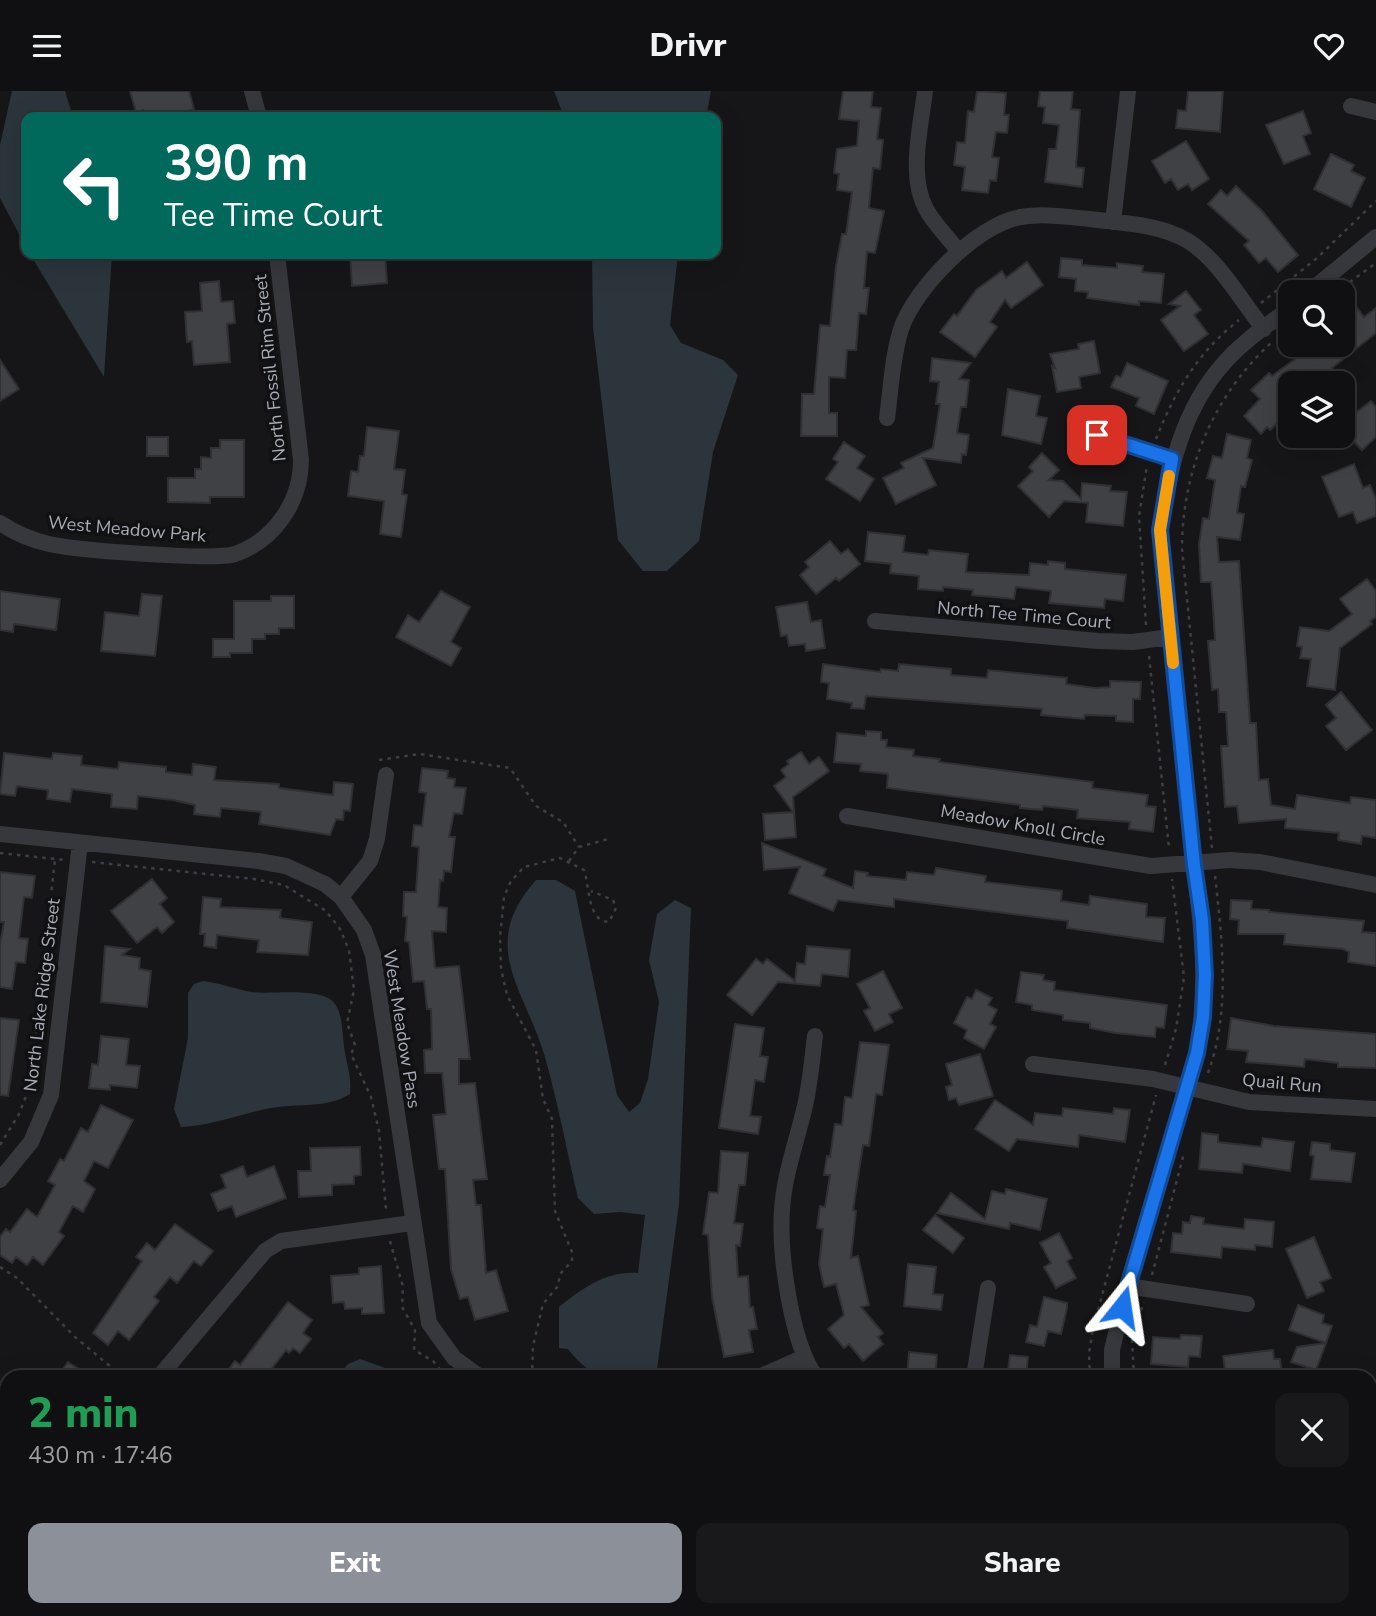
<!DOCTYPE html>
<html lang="en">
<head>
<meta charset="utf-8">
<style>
	:root { --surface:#101012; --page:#19191b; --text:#f1f3f6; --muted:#9c9d9f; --line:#303032; --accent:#8c9099 }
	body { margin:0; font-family:"Nunito Sans",sans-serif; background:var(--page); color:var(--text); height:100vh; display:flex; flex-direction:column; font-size:26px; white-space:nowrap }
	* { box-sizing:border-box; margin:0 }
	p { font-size:23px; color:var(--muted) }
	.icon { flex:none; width:38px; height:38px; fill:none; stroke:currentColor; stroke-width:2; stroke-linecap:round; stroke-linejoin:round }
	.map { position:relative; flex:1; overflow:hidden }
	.drawer { position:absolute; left:0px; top:1279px; width:1377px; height:247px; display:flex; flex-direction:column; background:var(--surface); border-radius:21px 21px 0 0; box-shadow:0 7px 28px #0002,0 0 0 2px var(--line) }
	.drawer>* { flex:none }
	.banner { position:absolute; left:21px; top:21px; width:700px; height:147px; border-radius:14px; box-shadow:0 7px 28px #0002,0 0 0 2px var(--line); background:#00695c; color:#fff; overflow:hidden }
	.controls { position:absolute; left:1278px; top:189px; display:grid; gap:14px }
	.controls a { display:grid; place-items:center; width:77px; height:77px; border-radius:14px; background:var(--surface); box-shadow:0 7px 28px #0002,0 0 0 2px var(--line); font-size:35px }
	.pin { position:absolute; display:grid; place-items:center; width:60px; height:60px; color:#fff; margin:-30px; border-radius:14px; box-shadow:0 4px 10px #0006 }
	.me { position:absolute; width:77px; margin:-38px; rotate:15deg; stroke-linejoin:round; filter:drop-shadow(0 0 5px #0008) }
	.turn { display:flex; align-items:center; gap:24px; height:147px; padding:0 28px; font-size:32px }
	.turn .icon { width:91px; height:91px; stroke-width:2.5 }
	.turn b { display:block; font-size:49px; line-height:60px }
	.round { display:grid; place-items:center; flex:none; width:74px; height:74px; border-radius:14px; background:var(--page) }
	.overview { display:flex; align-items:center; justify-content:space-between; height:119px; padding:0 28px }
	h1 { font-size:42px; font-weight:800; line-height:52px; color:#1e9e55 }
	.action { display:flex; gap:14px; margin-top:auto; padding:14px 28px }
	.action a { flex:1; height:80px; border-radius:14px; background:var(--accent); color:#fff; font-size:28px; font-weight:800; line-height:80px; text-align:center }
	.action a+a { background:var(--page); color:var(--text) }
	header { display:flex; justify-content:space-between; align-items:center; height:91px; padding:0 28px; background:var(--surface); font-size:32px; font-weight:800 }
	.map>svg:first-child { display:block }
	.green { fill:#1e261f }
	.water { fill:#2c353c }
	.building { fill:#404145; stroke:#303034; stroke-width:2 }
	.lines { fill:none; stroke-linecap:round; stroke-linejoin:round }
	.path { stroke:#3d3f44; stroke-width:2.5; stroke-dasharray:3.5 5; stroke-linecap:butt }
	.minor { stroke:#37383d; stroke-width:16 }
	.route-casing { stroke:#114b97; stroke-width:18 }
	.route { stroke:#1a73e8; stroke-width:12 }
	.slow { stroke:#f59e0b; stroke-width:12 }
	.labels { text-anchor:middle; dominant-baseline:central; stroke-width:7; stroke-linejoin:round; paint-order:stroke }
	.street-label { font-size:18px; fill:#a8adb8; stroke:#111113 }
</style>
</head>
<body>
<header><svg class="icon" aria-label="menu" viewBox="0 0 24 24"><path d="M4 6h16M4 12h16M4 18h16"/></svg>Drivr<svg class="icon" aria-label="heart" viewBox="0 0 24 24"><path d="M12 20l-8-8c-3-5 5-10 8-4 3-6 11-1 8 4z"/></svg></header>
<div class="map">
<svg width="1376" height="1525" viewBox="0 0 1376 1525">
	<rect width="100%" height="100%" fill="#161618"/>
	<path class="green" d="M623,1519H1320L1329,1525H621Z"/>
	<path class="water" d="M12,0H65L73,26H26V156L0,107V54Z
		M554,0H711L706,26H564Z
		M30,163H112L104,286Z
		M592,163H678L670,234L681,252L723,269L738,284L713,361L699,450L667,480H643L618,449L593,236Z
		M536,789H556L575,800L617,1004L629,1021L640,1012L648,988L659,911L649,869L657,823L675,809L691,817L679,1113L656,1286C614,1286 596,1294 568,1258L559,1257V1216C583,1197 606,1180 638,1182L645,1124L620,1121L594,1123L578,1107C567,1061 558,1012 545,966C525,898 477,855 536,789Z
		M203,890C220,892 235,898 251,901C270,904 323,895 335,913C343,924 342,942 344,955C346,973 352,984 350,1003C326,1018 298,1012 271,1017C240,1023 212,1035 181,1036L174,1018L188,947V902L194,893Z
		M360,1268L388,1278L395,1286H337L348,1273Z
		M212,1519H402L411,1525H256L240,1522L222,1525Z"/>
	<path class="building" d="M130,0H189L194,18L165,26H145L143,19L136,21Z
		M843,0H873L871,16L881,17L877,48L883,49L880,78L873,77L869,117L884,120L875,162L867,161L864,197H869L866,223L859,222L856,259H847L845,287L829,286V322H837V345H801L802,303H814L820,234L830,235L836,175L842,143H846L852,101L837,99L839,83L834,82L837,58L857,55L859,30L839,28Z
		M977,0L1006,2L1004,24H1009L1007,42L996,41L992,66L999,67L996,90L990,89L988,102L962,99L965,76L954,74L957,51L965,52L968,20L974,21Z
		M1040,0H1073L1071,18L1080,19L1076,76L1084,77L1082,96L1045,91L1049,58H1056L1059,34L1043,32L1045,16L1038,15Z
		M1188,0H1223L1220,41L1176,37L1178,19L1186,20Z
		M1303,20L1311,42L1303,45L1310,63L1284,73L1266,34Z
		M1186,50L1209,88L1192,99L1188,93L1178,99L1171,88L1165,92L1152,70Z
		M1331,63L1354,74L1351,80L1365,87L1351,116L1314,98Z
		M1236,95L1262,120L1298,164L1278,181L1266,167L1259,172L1244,154L1249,150L1208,113L1221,99L1227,105Z
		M350,163H385L387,192L352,195Z
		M1061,167L1082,169V174L1117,177V172L1143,175L1142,181L1164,183L1161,212L1139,210V214L1087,207L1088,201L1075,200L1076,188L1059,186Z
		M1027,171L1043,194L1011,217L1005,209L990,231L997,236L975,266L940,241L954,223L957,225L976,199L1002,180L1006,187Z
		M219,190L221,211L233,210L235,232L227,233L230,271L194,274L192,250L187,251L185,221L202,220L200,192Z
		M1186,200L1201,219L1194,224L1208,243L1184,260L1161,229L1180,215L1169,213Z
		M1355,214L1364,226L1376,217V242L1332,277L1335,281L1319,292H1290V319L1270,339L1267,336L1261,343L1244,325L1260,308L1251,299L1269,282L1272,285L1299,265L1295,260L1303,254H1342V225Z
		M1094,250L1100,282L1079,286L1081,297L1057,301L1052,275L1055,277L1050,263L1079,258L1078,253Z
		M932,267L971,272L959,288L969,289L966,316H961L957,342L969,344L966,364L962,363L961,372L923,367L936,394L896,413L883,387L904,377L901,372L933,357L940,313H936L939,291L930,290Z
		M0,269L19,298L0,310Z
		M1127,272L1168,290L1154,323L1136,315L1139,307L1111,296L1116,285L1121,286Z
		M1008,298L1040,305L1036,325L1047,327L1041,353L1002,344Z
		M1371,310L1376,316V346L1362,359L1342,338V332Z
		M367,336L399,340L394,378L405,379L402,403L407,404L401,446L380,443L384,410L348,405L351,380L358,381L360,365H364Z
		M1227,343L1251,349L1247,367L1252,369L1245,396L1241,395L1237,422L1244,423L1240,449L1217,446L1219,471L1239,470L1250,632H1256L1259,689L1268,688L1271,714L1295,718L1297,704L1350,712L1351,706L1376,709V747L1362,745L1361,753L1338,749L1339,742L1285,737L1286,728L1239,732L1237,715L1225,716L1221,655H1228L1226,621H1219L1218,598L1212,599L1208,550L1215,549L1213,517L1211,491H1201L1199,453L1203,427L1209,428L1215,389L1207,387L1213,365L1222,367Z
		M147,346H168V365H147Z
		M220,349H244V406H210V412L168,411V387H195V378H201V366L211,367V357H220Z
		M844,351L865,365L857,377L874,388L860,410L826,388L838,371L833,368Z
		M1042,362L1059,379L1049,389L1063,390L1081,408L1082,392L1111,395L1110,400L1127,401L1123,435L1086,431L1088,412L1064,410L1049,426L1018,395L1033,380L1029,376Z
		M1354,373L1363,397L1370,394L1376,408V425L1357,432L1353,421L1339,426L1322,386Z
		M868,441L905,445L903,461L928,464L929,459L968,463L966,481L1029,484L1030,472L1048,474V470L1065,472V478L1126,484L1123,510L1105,508L1104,517L1049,512L1051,500L1016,496L1014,508L972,504L973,499L943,496V500L918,498L919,485L890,482L891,473L865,470Z
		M830,450L841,463L848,458L860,473L839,490L836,487L816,503L800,484L809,476L805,471Z
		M1367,488L1376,500V526L1370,530L1372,533L1340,557L1335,599L1307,595L1311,568L1300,567L1302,556L1297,555L1300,536L1329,540L1352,523L1340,508Z
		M0,500L60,508L56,539L14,533L13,541L0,539Z
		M441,500L470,516L451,551L461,557L451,575L396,546L408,524L419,531Z
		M142,503L162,505L155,565L101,560L105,521L139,525Z
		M271,505H294V537H279V543H265V548H252V562H230V566H213V548H234V510H271Z
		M807,511L811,531L821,529L825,557L806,560L805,553L789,555L787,544L781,545L776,516Z
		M823,573L880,581L881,578L898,580L899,573L951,578V584L987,587L988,579L1067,587L1066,593L1095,597L1110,596V590L1141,591L1140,608H1133V631L1116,630V625L1085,624L1084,628L1041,624L1042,618L866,605L864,618L851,617L852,612L827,608L829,592L821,591Z
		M1341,601L1372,639L1346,659L1326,635L1336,627L1326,614Z
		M866,640L881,641V649H887L886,656L914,659L913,665L940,668L939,671L1093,691L1092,697L1148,704L1146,715L1156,716L1153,741L1129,738L1130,731L1077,727L1078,719L1043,715L1042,719L1020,717V714L887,697L888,683L860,680L861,673L834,671L837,642L866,645Z
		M801,661L809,673L819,666L829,680L793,706L796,746L765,749L763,723L793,721L774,695L786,686L781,679L789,673L787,670Z
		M4,662L52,668L53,662L82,665L81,674L118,678L119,671L166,676V681L192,684L193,673L216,676L214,689L279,693V697L333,704L334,691L353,693L350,720L344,719L343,729L336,728L330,744L259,733L261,721L221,717L220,726L194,723L195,714L173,709L138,705L137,718L111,716L112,703L72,698L70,711L47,708L48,699L17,695L15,705L0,703Z
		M422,677L448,680L447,687L455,688L454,696L466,697L462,723L454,722L449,746H455L451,781L444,780L443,790L440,789L438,816L447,817L446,841L432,840L435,877L459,875L470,968H459V993L475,992L487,1088L473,1089L476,1114H481L486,1182L496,1179L508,1220L475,1229L468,1206L460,1208L451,1178L445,1078H439L433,1024L446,1023L442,982H425L424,959L432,958L431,918H427L424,890L413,891L409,851L405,850L407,826L403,825L404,801H416L419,756L412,755L414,734L422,735L426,702L419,701Z
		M762,752L826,778L823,785L853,797L855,780L868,782L867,785L906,789L907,781L934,784L936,777L986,785L985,791L1062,800L1061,810L1089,814L1090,805L1147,813L1146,826L1165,827L1163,851L1067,837L1068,830L894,808V816L838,809L833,820L789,802L800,776L764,779Z
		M0,781L35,785L32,807L24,806L19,847L28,848L25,872L16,871L12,898L0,896V853L4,831H0Z
		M152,788L167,807L160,813L174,831L162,842L157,836L137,852L111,820Z
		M203,806L221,808L220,816L281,819L280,827L312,831L308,864L257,861L259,849L217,844L216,857L204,855L205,843H200Z
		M1231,809L1252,810L1251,818L1269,819V821L1364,830L1362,841L1376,842V875L1348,871L1349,861L1343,858L1284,853L1285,843H1238L1239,829L1230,828Z
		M105,855L130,858L122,864L140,867L139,878L151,880L147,916L101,911Z
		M807,855L850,859L848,886L822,883L820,895L778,891L752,924L727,904L756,868L763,873L767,868L795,890L797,872L805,873Z
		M883,880L902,917L889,923L893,931L875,940L864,920L870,917L857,893Z
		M1021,881L1044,884L1043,889L1055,891L1054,899L1167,914L1164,937L1156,936L1155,946L1115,942L1090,937V932L1063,929V924L1032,919V914L1016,911Z
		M976,899L992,907L988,914L997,919L990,933L996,936L984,958L964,947L967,939L954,932L967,906L972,908Z
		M0,927L19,929L8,1005L0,1004Z
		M1231,927L1274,935L1376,943V977L1338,976V972L1305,968L1304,976L1246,971L1248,960L1227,958Z
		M735,933L764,937L760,965L768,966L764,991L755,989L750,1025L761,1026L758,1043L719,1037Z
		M101,945L129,948L126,974L140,975L137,997L110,994V999L89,997L92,973L98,974Z
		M860,951L889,954L882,1004L876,1003L869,1055L863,1054L853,1119L856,1120L851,1167L858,1165L869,1214L861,1216L883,1242L878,1246L883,1253L863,1270L849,1253L844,1257L828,1238L844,1224L836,1193L824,1196L819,1173L823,1138L817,1137L820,1115L825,1116L830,1084H824L827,1065L830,1066L835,1033L842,1034L845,1006L852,1007Z
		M980,963L993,1005L959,1014L956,1007L949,1009L946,996L952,994L946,973Z
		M995,1009L1033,1034L1035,1022L1062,1025L1063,1017L1113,1023L1114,1017L1130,1019L1125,1051L1079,1044L1078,1056L1017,1048L1009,1060L975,1038Z
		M101,1014L133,1029L108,1077L94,1070L84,1090L95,1098L92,1104L83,1121L73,1115L59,1141L64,1145L43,1174L33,1166L27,1174L16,1166L12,1172L0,1164V1146L6,1138L10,1141L27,1118L37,1126L55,1094L48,1090L60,1068L64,1070L81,1037L88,1041Z
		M1202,1042L1218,1044V1051L1261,1056L1263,1047L1294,1051L1290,1080L1243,1073L1242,1082L1199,1078Z
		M1312,1051L1330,1053V1059L1355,1062L1351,1091L1311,1088L1314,1065L1310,1064Z
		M360,1056L361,1084L354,1085V1093L332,1094V1104L299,1106L298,1080H311L310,1057Z
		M721,1060L748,1062L745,1094H739L734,1132L743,1133L740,1155L736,1154L738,1186L748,1185L750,1216H753L757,1238L749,1239L753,1261L724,1266L712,1206L708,1144L703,1143L709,1101L718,1102Z
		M243,1075L247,1086L274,1075L286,1107L236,1126L232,1115L218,1120L211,1103L226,1097L221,1084Z
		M1006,1098L1047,1108L1040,1139L1010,1132L1009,1138L937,1122L951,1102L985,1128L992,1100L1005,1103Z
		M935,1124L964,1147L953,1162L923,1139Z
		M1191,1125L1204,1127L1203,1133L1244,1138L1245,1128L1274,1131L1272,1156L1255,1154V1159L1222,1156L1221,1167L1171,1161L1173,1142L1182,1143L1183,1131L1190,1132Z
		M175,1133L213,1160L201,1175L194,1170L177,1192L170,1186L154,1206L159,1210L129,1249L118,1240L108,1254L93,1242L142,1170L136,1166L147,1152L155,1159Z
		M1059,1142L1072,1167L1067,1170L1076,1187L1056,1197L1044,1176L1051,1172L1040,1152Z
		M1314,1146L1331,1187L1320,1191L1324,1200L1307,1207L1286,1158Z
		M908,1173L936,1176L933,1203L943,1204L941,1219L904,1215Z
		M381,1175L384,1222L362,1223V1217L345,1218L344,1211L333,1212L331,1185L359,1183V1177Z
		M1044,1206L1067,1212V1217L1061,1243L1048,1240L1044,1255L1026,1251L1030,1234L1037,1236Z
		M288,1211L312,1229L303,1242L311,1248L300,1262L293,1257L289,1262L286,1259L267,1284L259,1278L256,1286H223L235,1270L240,1274Z
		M1298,1214L1324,1224L1322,1232L1332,1235L1326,1252L1289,1239Z
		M1181,1244L1202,1245L1200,1266L1189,1265L1188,1276L1151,1273L1153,1246L1180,1248Z
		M1326,1252L1316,1279L1291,1271L1297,1256Z
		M1273,1259L1274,1268H1280L1282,1286H1226L1223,1265Z
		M909,1261L937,1264L935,1286H907Z
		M1010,1264L1028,1266L1026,1286H1007Z
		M68,1271L91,1286H57Z"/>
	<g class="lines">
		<path class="path" d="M1336,201L1376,172
			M1261,212L1317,167L1376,110
			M1156,348C1175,300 1198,261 1239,229
			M1146,534L1139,425L1147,374
			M1149,565L1169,757
			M379,669L420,663L510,677L536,715L563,731L579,756
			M1212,757L1182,458C1182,380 1213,305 1271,252
			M0,762L65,769
			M569,770L579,756L608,748
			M92,771L254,788L284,794L326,820L340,838L349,859L354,899L347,932L355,954L351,963L371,1006L379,1040L386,1119
			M1165,974L1176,938L1184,886L1172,788
			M1208,982C1231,920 1222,849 1215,784
			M0,1054L19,1023L30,995L55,768
			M390,1150L403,1196L402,1216L415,1239L414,1259L433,1270L446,1286
			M0,1176L17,1187L75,1246L123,1286
			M1152,1184L1184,1062
			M532,1286L533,1255L543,1213L558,1195L560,1183L572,1170V1161L555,1120L552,1028L543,1008L536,959L507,904L501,878L500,846L504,806L511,790L524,776L560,767L584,779C590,796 587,830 609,831L616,817L613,809L591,800
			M1090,1286L1089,1262L1093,1238L1156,1004
			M1134,1286L1132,1249L1144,1211
			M1370,1502L1376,1507
			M423,1519L431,1525
			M1329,1519L1335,1525"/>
		<path class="minor" d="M252,0L259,26
			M925,0C921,35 908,85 926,118C934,133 949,147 959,161
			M1351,15L1376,21
			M1113,131L1128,0
			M1309,201L1376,146
			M887,327C891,298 892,267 901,238C915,197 977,133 1021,126C1044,122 1067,126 1090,128C1121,132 1160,133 1188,150C1219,169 1241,210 1264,238
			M1097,344L1172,368
			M0,432C15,442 31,449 49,453C76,459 212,470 235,463C275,449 301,410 301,369L277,163
			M875,530L1098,550L1133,551L1170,546
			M847,725L1151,775L1230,769L1260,771L1376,794
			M0,743L258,770L286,775L325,793L341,806L364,839L373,864L429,1232L454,1267L480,1286
			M341,806L370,770L377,748L386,684
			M815,945C812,969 810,995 804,1019C796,1052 784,1085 782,1119C779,1162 791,1252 816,1286
			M1033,973L1153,988L1249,1011L1376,1018
			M0,1089L31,1051L51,1004L80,752
			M1127,1195L1247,1213
			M159,1286L265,1160L281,1150L412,1132
			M759,1286L804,1266
			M974,1286L988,1197
			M1112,1286V1259L1127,1195L1197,962C1211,878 1198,813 1189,730C1179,633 1169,536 1160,439C1169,379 1182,319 1224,272C1242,251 1268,234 1290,217
			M1361,1519L1367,1525"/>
	</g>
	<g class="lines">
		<g class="route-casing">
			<path id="route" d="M1097,344L1172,368L1160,439L1194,774L1202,829L1205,884L1203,926L1197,962L1122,1216"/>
		</g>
		<use href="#route" class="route"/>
		<path class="slow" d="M1169,385L1160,439L1173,572"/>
	</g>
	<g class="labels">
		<g class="street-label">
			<text transform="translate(270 277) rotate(-96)">North Fossil Rim Street</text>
			<text transform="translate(127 438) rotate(5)">West Meadow Park</text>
			<text transform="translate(1024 524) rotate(5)">North Tee Time Court</text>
			<text transform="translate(1023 734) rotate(10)">Meadow Knoll Circle</text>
			<text transform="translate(42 904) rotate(-83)">North Lake Ridge Street</text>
			<text transform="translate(402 938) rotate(81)">West Meadow Pass</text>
			<text transform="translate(1282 992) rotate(5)">Quail Run</text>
		</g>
	</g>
</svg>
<div class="controls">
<a><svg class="icon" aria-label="search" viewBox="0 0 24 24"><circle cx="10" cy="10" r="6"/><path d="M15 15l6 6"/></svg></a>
<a><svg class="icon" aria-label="layers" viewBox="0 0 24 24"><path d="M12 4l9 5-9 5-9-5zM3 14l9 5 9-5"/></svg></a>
</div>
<div class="pin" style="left:1097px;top:344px;background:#d93025"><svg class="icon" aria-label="arrive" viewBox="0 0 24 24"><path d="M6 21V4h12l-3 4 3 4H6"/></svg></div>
<svg class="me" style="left:1122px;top:1216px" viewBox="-20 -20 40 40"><path d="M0-17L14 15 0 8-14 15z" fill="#1a73e8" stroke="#fff" stroke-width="4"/></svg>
<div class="banner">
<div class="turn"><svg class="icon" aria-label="left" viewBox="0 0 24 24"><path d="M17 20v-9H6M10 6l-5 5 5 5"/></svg><div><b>390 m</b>Tee Time Court</div></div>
</div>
<section class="drawer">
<div class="overview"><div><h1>2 min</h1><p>430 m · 17:46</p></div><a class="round"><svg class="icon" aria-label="close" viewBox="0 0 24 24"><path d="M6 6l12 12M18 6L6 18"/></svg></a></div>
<div class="action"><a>Exit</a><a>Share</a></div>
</section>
</div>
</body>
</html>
